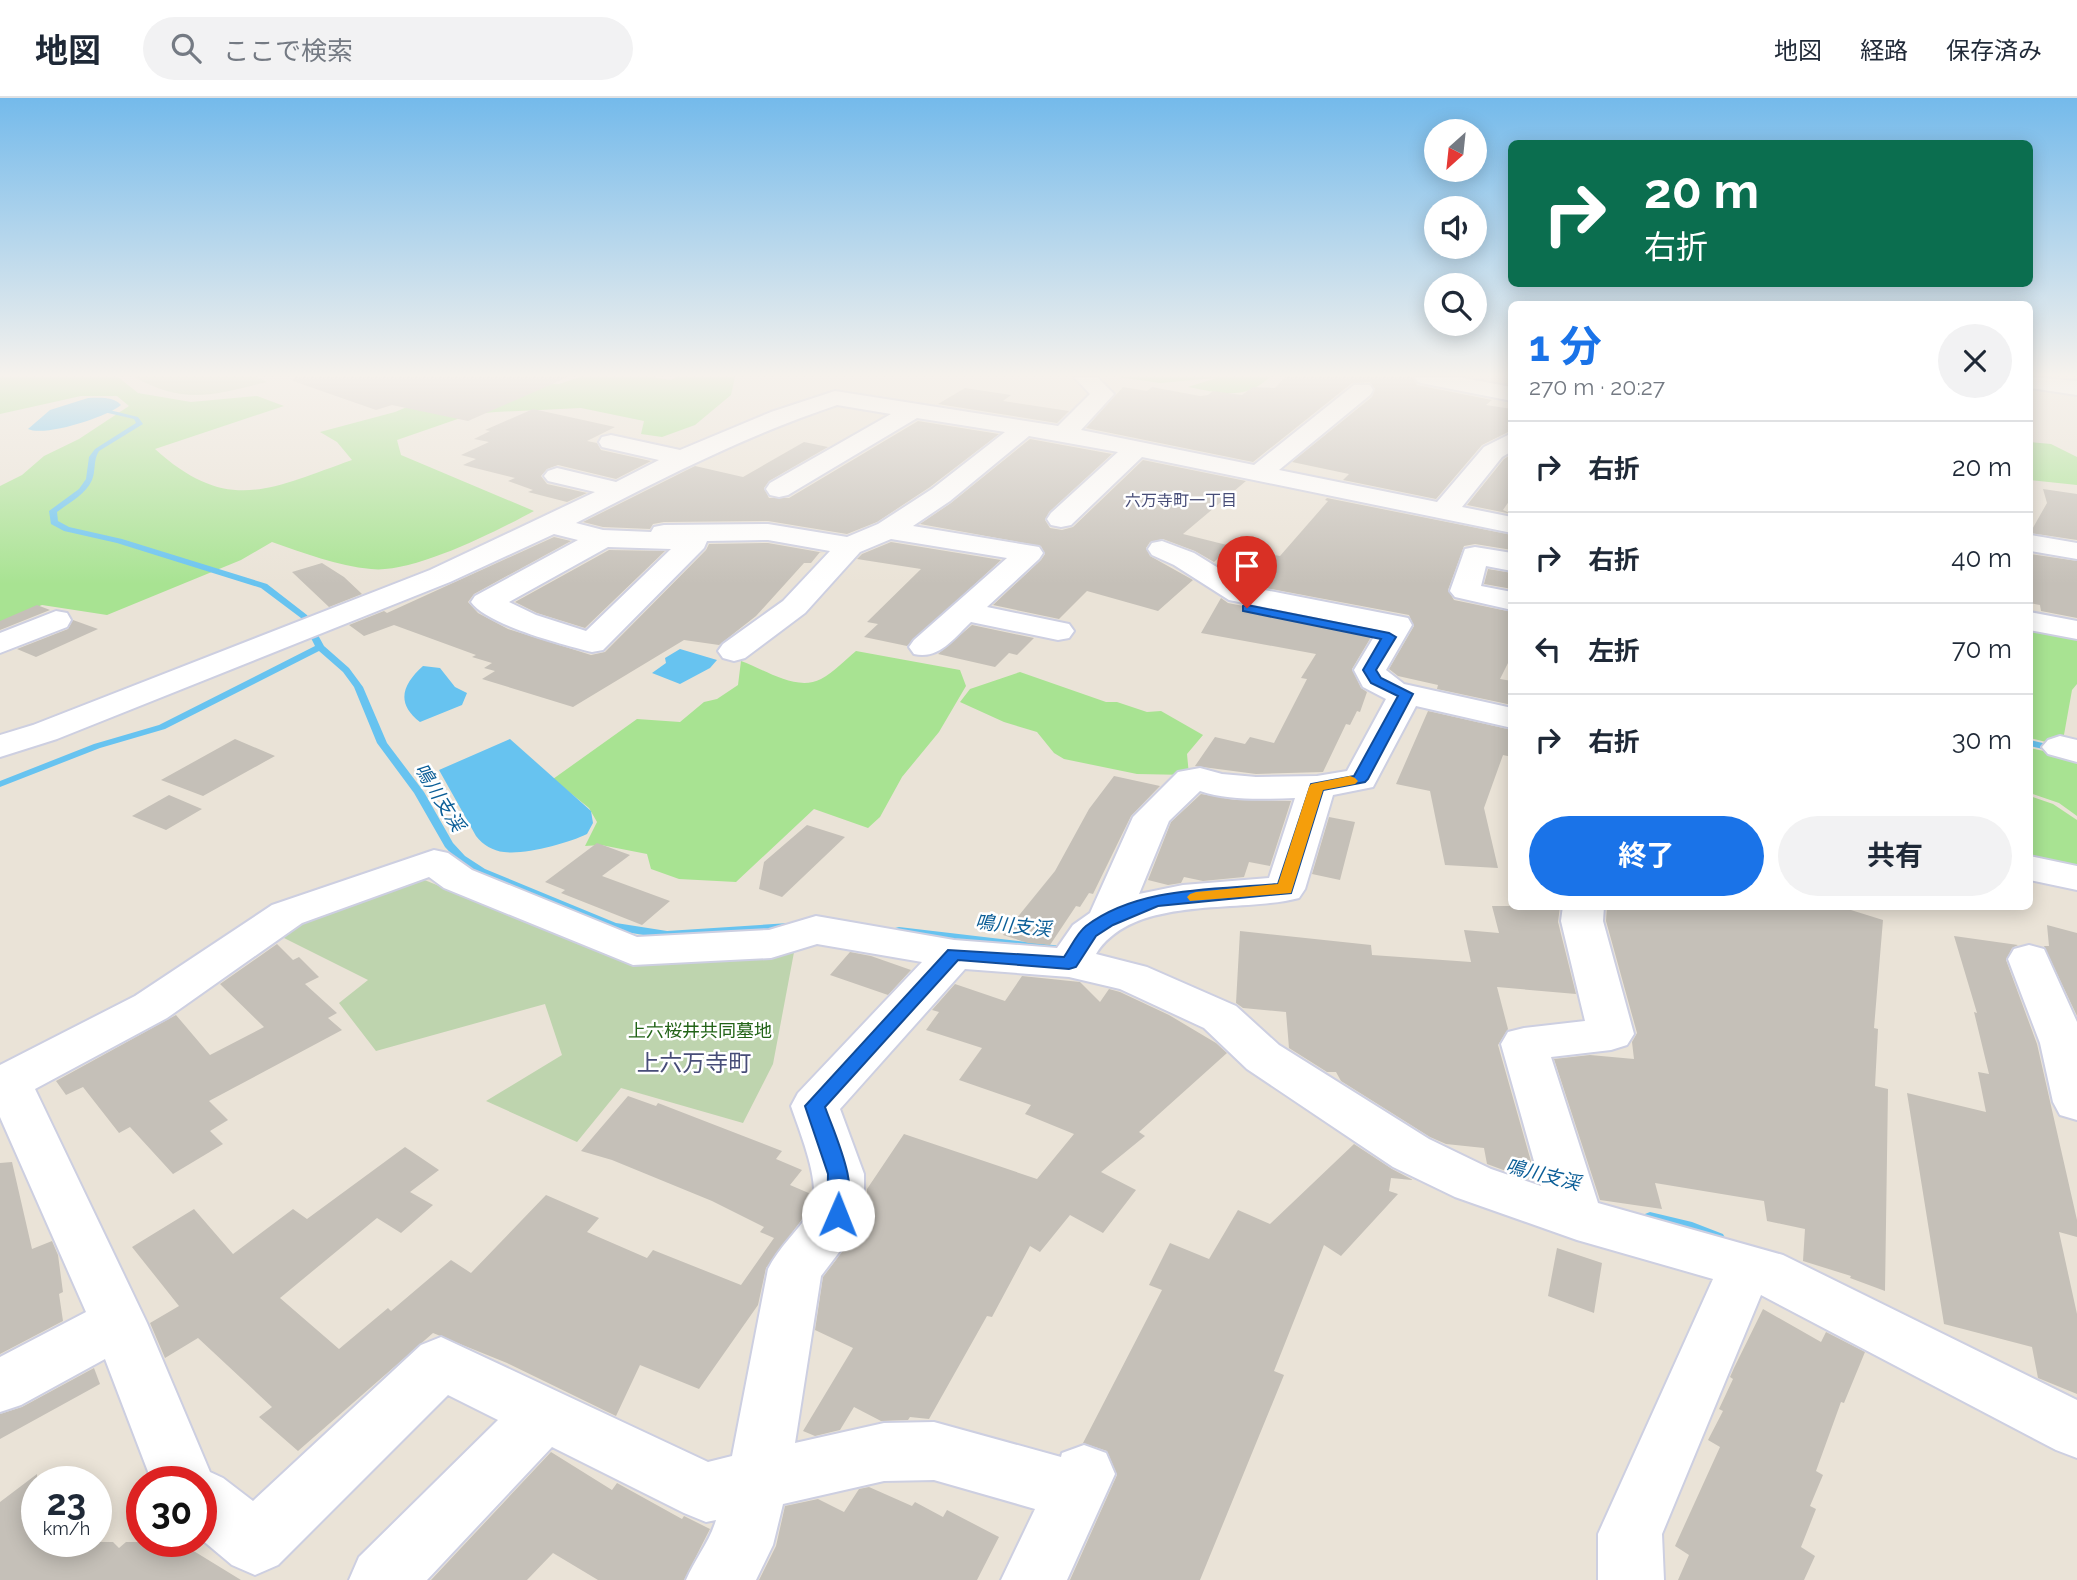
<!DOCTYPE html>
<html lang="ja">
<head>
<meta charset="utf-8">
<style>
	:root { --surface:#fff; --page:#f2f2f3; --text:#1f2937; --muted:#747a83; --line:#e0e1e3; --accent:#1a73e8 }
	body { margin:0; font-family:Raleway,"Noto Sans JP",sans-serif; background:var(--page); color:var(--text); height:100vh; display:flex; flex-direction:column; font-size:26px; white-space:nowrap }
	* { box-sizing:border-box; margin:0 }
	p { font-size:23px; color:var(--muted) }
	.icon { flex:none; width:38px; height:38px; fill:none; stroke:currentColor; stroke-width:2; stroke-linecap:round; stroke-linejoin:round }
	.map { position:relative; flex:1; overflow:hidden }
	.panel { position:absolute; left:1508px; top:203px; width:525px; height:609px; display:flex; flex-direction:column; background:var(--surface); border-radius:10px; box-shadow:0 4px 18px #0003 }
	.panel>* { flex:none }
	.banner { position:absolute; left:1508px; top:42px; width:525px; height:147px; border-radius:10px; box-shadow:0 4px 18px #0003; background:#0b6e4f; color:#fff; overflow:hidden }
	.needle { width:46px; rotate:207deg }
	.tools { position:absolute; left:1424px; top:21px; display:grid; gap:14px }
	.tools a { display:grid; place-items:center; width:63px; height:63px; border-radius:50%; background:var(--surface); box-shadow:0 4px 18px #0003; font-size:35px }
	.speed { position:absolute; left:21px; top:1368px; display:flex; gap:14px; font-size:35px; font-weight:700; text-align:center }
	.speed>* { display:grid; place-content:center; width:91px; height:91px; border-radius:50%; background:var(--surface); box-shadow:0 4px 18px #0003; line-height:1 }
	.speed small { font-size:18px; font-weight:400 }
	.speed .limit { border:10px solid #d22; background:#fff; color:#111 }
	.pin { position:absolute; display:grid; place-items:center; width:60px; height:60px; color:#fff; margin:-72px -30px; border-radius:50% 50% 50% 0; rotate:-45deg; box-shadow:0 0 7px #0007 }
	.pin .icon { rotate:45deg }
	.me { position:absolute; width:77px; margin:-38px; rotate:1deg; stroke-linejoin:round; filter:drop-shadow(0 0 5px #0008) }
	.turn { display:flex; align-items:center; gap:24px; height:147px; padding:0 21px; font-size:32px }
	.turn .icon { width:91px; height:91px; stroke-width:2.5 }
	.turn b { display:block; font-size:49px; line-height:60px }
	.round { display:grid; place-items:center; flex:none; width:74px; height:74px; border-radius:37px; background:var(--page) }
	.head { display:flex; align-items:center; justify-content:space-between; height:119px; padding:0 21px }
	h1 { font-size:42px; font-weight:700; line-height:52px; color:var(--accent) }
	.primary-button { display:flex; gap:14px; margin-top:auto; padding:14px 21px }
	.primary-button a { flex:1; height:80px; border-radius:42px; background:var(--accent); color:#fff; font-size:28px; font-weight:700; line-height:80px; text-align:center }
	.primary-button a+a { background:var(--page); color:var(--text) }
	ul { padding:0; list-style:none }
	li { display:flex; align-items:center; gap:21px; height:91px; padding:0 21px; border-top:2px solid var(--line) }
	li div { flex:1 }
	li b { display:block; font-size:26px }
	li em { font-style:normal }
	header { display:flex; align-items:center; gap:42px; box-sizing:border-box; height:98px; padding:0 35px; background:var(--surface); border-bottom:2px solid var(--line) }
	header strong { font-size:33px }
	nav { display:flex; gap:38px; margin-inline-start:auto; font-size:24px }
	.search { width:490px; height:63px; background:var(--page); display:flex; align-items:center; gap:18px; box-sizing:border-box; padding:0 24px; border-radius:38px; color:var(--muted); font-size:26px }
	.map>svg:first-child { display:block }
	.green { fill:#a8e392 }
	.cemetery { fill:#bed4ae }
	.water { fill:#67c3f0 }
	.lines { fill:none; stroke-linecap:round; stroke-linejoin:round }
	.stream { fill:#67c3f0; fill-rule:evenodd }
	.building { fill:#c5c0b8 }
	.minor-casing { stroke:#cdcfe1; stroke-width:4 }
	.minor { fill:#fff; fill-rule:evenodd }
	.route { fill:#1a73e8; stroke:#114b97; stroke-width:2 }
	.slow { fill:#f59e0b }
	.labels { text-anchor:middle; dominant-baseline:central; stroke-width:5; stroke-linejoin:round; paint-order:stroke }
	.far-neighbourhood-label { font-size:16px; fill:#474d78; stroke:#fff }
	.park-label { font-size:18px; fill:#226317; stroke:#fff }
	.water-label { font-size:19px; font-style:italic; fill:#0b5e97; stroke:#fff }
	.near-neighbourhood-label { font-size:23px; fill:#474d78; stroke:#fff }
</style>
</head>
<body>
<header>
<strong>地図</strong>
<div class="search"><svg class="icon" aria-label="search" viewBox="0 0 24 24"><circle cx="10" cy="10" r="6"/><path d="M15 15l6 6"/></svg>ここで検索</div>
<nav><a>地図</a><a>経路</a><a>保存済み</a></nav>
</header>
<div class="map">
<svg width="2077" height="1482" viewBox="0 0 2077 1482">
	<rect width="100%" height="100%" fill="#eae3d7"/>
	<path class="green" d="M0,279H118L138,295L191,304L257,298L284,308L155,351C228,417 270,391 352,362L337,344L320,334L395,314L438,296L485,282L559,286L580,279H652L670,282L677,279H735L731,297L695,327L662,339L641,336L644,323L581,310L496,314L472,316L397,342L401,357L534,413C497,433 413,476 371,471C337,468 304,455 272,444L241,462L107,517L42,507L0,524V388L22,377L44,358L79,341L129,308L117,298H81L0,316Z
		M1118,279H1270C1244,303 1221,295 1188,289L1216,280L1160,285Z
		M2030,344L2051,346L2077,359V387L2030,382Z
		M2030,529L2077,538V586L2072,592L2062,648L2030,640Z
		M856,553L960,572L966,588L939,634L902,679L880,719L868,730L814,711L736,784L679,781L651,771L647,756L601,747L585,748L597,724L589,710L553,681L637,621L680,624L704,604L717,601L738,587L741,563C764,571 796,594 821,581C834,574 845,562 856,553Z
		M1020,574L1106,604H1117L1147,614L1161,613L1203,637L1187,656L1189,677L1137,676L1064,661L1054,655L1037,634L1004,624L960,604L970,591Z
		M2030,650L2077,660V718L2059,705L2030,695Z
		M2030,698L2053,706L2077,722V776L2030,767Z"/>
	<path class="cemetery" d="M134,279H256L267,284C213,297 185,307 134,279Z
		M422,781L615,859L795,849L773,966L743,1025L621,990L577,1044L486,1003L562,957L545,906L376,953L339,905L368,882L274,835Z"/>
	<path class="water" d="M88,300C99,300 113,298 121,307C107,319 45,339 28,331L50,312Z
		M680,551L717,562L710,570L680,586L652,575L666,565L665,560Z
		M423,568L440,570L455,589L467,595L462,607L420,624C395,605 403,586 423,568Z
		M510,641L591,713L593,725L587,736C569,745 525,757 504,754C493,753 483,747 476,738L439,672Z"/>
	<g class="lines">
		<path class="stream" d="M97,309L138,319L143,326L99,353C93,362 96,372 92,382C86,396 69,405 57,414L58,423L69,429L122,441L267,486L307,517L324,548L349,570L363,589L387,645L424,694L453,745L465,758L485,771L616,825L667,833L789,825L795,829L793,832L667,841L614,832L477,775L457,762L445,749L414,695L377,645L354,589L343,574L319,553L165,631L100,650L0,689V683L94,646L159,627L315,548L301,520L261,490L117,445L64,433L51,426L49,413L79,391L86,381L89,359L95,351L136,325L134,321L95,312L94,311Z
			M2030,642L2077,653V659L2030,648Z
			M899,829L1070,849L1074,850L1076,853L1074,856L1070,857L895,836L893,833L895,830Z
			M1650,1114L1692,1124L1723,1136L1725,1140L1723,1144L1718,1146L1690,1135L1645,1124L1643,1120L1645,1116Z"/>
	</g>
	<path class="building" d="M294,279H568L468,323L392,307L376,312L293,283Z
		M1285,279H1412L1417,287L1492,302L1486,307L1512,311V332L1482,347L1436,401L1343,382L1349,376L1292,364L1372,299L1375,291L1370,284L1352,285L1253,364L1086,330L1123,289L1147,293L1152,289L1200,298L1208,297L1213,293L1242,297L1253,289L1275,290Z
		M965,290L1011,297L1003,303L1069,313L1057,325L938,306Z
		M533,311L615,329L587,343L597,345L601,352L651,363L616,381L558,367L547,371L541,378L547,386L587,395L567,404L528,394L533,392L508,383L515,380L463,367L476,361L461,357L489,344L474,341L490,333L485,332Z
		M918,323L999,336L930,389L877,424L847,436L768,423L664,424L653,426L650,431L603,429L583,424L695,368L743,379L804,344L828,349L769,383L764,390L769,400H789Z
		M1030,341L1112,356L1049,414L1045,422L1050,430L1062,432L1073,429L1143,362L1246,383L1183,436L1231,448L1214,464L1195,453L1163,441L1150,444L1146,450L1150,458L1193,482L1158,513L1087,493L1059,521L993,507L1041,462L1045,456L1041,448L920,426L951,405Z
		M1512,356V399L1503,412L1512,416L1467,407L1504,361Z
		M2043,391L2077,396V442L2030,435L2047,405Z
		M1327,400L1512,437V452L1475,446L1464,448L1448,492L1454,502L1512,514V557L1500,581L1512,583V607L1437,591L1438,587L1398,578L1389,571L1414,528L1409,517L1250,487L1234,477L1248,452L1280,458L1328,403L1325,402Z
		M554,439L571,443L474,496L468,504L478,515L508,531L591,557L605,554L706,452L709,446L768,445L825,455L820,454L811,465H804L756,518L719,547L684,542L573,609L482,581L495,573L484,570L492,565L472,559L476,557L394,527L364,538L349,527L384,513L387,515Z
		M891,444L1001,462L907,548L864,539L878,526L867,524L921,471L857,461L862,456Z
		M609,452L665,453L585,530L537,515L515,504Z
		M2030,456L2077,463V520L2041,513L2040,507L2030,505Z
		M322,465L344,479L362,496L329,509L292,474Z
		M1488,471L1512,475V491L1484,486Z
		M1221,500L1228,505L1374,534L1352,571L1361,590L1367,594L1360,614L1357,613L1350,627L1346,626L1323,674L1256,676L1195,668L1215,639L1245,646L1250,639L1274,645L1307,581L1301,580L1316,556L1201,535Z
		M37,507L50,512L0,532V523Z
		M73,522L98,531L36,559L17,551L68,531Z
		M972,527L1034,540L1017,557L1009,555L995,569L938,556Z
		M1428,613L1512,632V659L1503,657L1484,710L1498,770L1445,767L1430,693L1396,686Z
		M235,641L275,658L203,698L161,682Z
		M1114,678L1160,688L1131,718L1093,796L1089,795L1080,809L1076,808L1050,847L1028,845L1003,837L1055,773L1089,711Z
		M1201,696L1235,702L1291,703L1270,768L1249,764L1244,779L1203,783L1184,779L1181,785L1168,787L1148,782L1171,724Z
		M169,697L202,711L166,732L132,718Z
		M1329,719L1355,724L1340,782L1312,776Z
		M807,727L845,739L782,799L759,791L764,764Z
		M597,745L630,757L602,778L670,803L642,827L561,795L565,792L545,784Z
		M1492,808H1560L1558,824L1576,896L1497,889L1508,931L1498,947L1536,1081L1525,1080L1487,1066L1484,1050L1446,1046L1430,1039L1341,983L1336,974H1327L1289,950L1286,914L1243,910L1236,905L1240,833L1371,847L1372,857L1471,864L1464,832L1499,835Z
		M1607,808H1838L1883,822L1874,930L1878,931L1875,988L1888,991L1885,1193L1850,1180L1851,1178L1803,1163L1805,1131L1767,1123L1764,1103L1655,1085L1662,1111L1600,1102L1554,961L1590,957L1634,961L1632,944L1637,935L1606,823Z
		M2047,827L2077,835V918L2044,848H2049Z
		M1954,838L2018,847L2012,850L2006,862L2037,946L2077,1122V1139L2059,1134L2077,1216V1296L2038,1280L2032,1249L1944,1226L1907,995L1986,1014L1978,974L1989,976L1974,914L1977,915Z
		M277,846L293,862L299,859L319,879L305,886L337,915L328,920L342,932L209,1003L228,1022L210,1033L223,1046L173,1076L130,1029L119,1035L83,989L66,997L56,983L176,917L210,957L264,929L220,886Z
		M850,854L871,858L911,872L888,897L830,877Z
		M1022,878L1080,884L1100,904L1109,891L1120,894L1169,917L1216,945L1227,955L1139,1034L1145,1038L1101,1074L1136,1092L1103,1135L1070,1117L1040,1154L1030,1148L992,1219L987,1218L929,1321L910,1319L908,1322L881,1323L854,1309L840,1332L815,1338L803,1333L853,1250L815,1232L823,1179L858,1133L867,1117V1091L904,1036L1037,1081L1074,1036L1025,1016L1031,1007L959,982L982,950L926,932L939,914L932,912L955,886L1005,903Z
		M628,998L656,1008L658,1005L782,1053L776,1061L802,1072L790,1087L811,1096L808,1113L766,1170L758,1207L699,1291L640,1267L616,1318L507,1265L433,1235L298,1353L259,1319L272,1309L198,1240L165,1260L150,1225L179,1208L132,1149L194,1111L233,1156L293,1111L307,1121L405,1049L439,1072L410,1094L433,1107L401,1135L377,1120L280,1200L339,1251L388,1210L391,1213L451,1162L471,1175L546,1097L599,1120L587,1134L647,1160L653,1152L741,1187L774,1140L760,1134L764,1129L712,1103L612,1062L581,1053Z
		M1354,1046L1392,1071L1413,1082L1391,1080L1389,1093L1398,1096L1341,1158L1324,1147L1274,1273L1284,1277L1200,1482H1070L1117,1377L1107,1353L1083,1345L1162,1192L1149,1187L1170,1145L1209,1161L1238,1112L1270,1126Z
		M12,1064L32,1151L52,1143L58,1157L63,1194L59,1196L63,1223L0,1256V1065Z
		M1557,1150L1602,1165L1594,1215L1548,1198Z
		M1763,1211L1821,1244L1826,1234L1865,1254L1844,1305L1841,1304L1816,1373L1823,1377L1810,1408L1816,1411L1801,1449L1815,1458L1804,1482H1678L1689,1457L1675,1448L1720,1349L1708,1342L1723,1313L1719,1311L1733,1281L1730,1279L1734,1270Z
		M94,1270L100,1286L0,1341V1316L22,1309Z
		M551,1354L612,1392L617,1385L682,1421L684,1418L710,1431L684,1482H598L553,1455L527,1482H431Z
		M37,1376V1444H113L119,1450L126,1444H179L241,1482H0V1404Z
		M869,1389L912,1408L915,1404L943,1419L947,1412L999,1439L977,1482H759L776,1448L785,1408L818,1401L844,1414L859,1391Z"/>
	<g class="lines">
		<g class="minor-casing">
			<path id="minor" d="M1074,279H1097L1114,296L1081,332L1254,367L1354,287H1370L1373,292L1370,297L1279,372L1437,404L1484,349L1512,335V353L1502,359L1462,409L1512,419V435L1142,359L1071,427L1061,429L1051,427L1047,421L1051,415L1118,354L1029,338L950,403L913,428L1039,449L1043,455L1039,461L987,509L1069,526L1074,533L1069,540L1058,542L971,524C954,540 939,562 914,556L909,549L914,542L1007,460L891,441L860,454L805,515L745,560L734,563L723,560L718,553L723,546L783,503L830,453L768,442L707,443L704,450L603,552L592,554C564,547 487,527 471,504L475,498L578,442L554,436L450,484L57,641L0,659V637L33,627L430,472L595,394L548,383L544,378L548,373L557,370L616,384L659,362L602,349L599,344L602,339L611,337L680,352L771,314L835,293L1058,328L1090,296ZM837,307L891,316L770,385L766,391L770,397L779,399L788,397L917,320L1005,334L932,391L878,426L847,439L768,426L664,427L654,429L651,434L603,432L576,425C661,381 745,338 837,307ZM608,449L671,451L586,533L536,517L509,504Z
				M1415,279H1458L1512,289V303L1426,286L1418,284Z
				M2030,279L2077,283V297L2030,290Z
				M2030,437L2077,445V461L2030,453Z
				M1162,443L1194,455L1249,489L1408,520L1412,527L1386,572L1404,586L1512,610V630L1416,608L1373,689L1333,697L1305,791L1299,800C1239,816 1134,796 1096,856L1147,869L1236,908L1279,947L1429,1041L1491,1071L1541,1088L1501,946L1508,934L1524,930L1585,923L1561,823L1563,808H1604L1603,823L1634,936L1627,947L1611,952L1551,959L1598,1105L1783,1157L2077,1302V1360L2056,1352L1761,1197L1662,1436L1664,1482H1598V1436L1713,1181L1577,1142L1455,1099L1393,1069L1247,971L1204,930L1120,891L1069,879L965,871L840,1011L864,1076V1117L856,1132L821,1178L795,1345L884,1325L934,1324L1061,1359L1062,1355L1084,1347L1106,1355L1115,1376L1067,1482H1001L1035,1411L934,1382L884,1383L783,1406L773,1447L756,1482H686C695,1461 710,1443 716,1422L706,1424L684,1415L552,1349L427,1482H349L359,1459L498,1322L448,1297L278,1467L255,1477L232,1467L201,1441V1384H152L105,1261L21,1307L0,1314V1259L86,1214L0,1019V967L135,898L272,807L434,752L448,755L472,772L637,839L769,832L816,818L954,842L1057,850L1073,827L1090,815L1133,719L1178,674L1200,670L1222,676L1256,679L1317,678L1347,673L1386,601L1363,589L1354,572L1378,532L1229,502L1174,467L1152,457L1148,451L1152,445ZM1200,693C1230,703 1264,701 1295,700L1269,780L1183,787L1139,796L1169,723ZM429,779L444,790L633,867L771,860L817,846L922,864L798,995L791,1008C799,1032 824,1091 810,1114C797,1134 779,1149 768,1171L732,1358L708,1364L441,1239L421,1247L253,1403L223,1380L210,1374L147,1225L35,991L167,920L302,825Z
				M1475,449L1512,455V473L1486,468L1481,488L1512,494V512L1455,499L1450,493L1465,451Z
				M56,513L67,515L71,522L67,529L0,555V535Z
				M2030,514L2077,523V541L2030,532Z
				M2060,638L2077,642V664L2048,656L2042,649L2048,642Z
				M2030,758L2077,768V792L2030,782Z
				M2029,847L2044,851L2077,924V1022L2060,1017L2053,1004L2040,945L2008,861L2014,851Z"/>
		</g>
		<use href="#minor" class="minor"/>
	</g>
	<linearGradient id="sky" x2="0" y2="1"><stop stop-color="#74baeb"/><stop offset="0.57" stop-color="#f6f2ed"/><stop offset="1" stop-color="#f6f2ed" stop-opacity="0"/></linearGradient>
	<rect width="2077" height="486" fill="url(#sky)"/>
	<path class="route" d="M1247,507L1389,535L1396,539L1376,572L1381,580L1413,596L1368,681L1365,684L1323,692L1291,795L1158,808L1113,827L1096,838L1076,869L1069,871L958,862L825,1009C836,1040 861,1091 845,1123L838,1126L830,1123L827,1117L828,1076L805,1008L948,852L1064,859C1071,849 1077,835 1086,828C1139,788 1215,792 1278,786L1311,686L1354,678L1398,598L1371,585L1363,572L1381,541L1243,513V508Z"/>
	<path class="slow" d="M1350,678L1355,680L1358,683L1355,686L1323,692L1291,795L1190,803L1187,799L1190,796L1196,794L1278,786L1309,689L1311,686Z"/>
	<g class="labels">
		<g class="far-neighbourhood-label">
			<text x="1181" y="402">六万寺町一丁目</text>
		</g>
		<g class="park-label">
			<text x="700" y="932">上六桜井共同墓地</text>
		</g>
		<g class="water-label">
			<text transform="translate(440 699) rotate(58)">鳴川支渓</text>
			<text transform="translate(1013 827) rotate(6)">鳴川支渓</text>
			<text transform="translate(1543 1076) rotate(14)">鳴川支渓</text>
		</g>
		<g class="near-neighbourhood-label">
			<text x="694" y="964">上六万寺町</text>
		</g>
	</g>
</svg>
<div class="tools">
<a><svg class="needle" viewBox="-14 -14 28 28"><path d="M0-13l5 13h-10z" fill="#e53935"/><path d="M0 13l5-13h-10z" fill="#747a83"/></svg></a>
<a><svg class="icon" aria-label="sound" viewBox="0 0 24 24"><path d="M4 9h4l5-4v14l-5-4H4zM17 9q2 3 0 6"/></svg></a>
<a><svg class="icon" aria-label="search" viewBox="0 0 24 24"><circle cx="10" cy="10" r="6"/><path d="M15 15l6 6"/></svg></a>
</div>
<div class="speed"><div>23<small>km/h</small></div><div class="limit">30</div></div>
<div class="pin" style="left:1247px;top:510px;background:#d93025"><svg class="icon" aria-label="arrive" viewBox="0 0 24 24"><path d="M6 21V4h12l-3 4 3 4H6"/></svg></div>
<svg class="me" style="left:838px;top:1117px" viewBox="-20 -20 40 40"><circle r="19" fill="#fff"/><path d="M0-13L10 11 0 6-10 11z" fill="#1a73e8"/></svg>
<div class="banner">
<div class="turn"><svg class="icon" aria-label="right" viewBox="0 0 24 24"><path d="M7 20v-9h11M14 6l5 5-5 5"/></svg><div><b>20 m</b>右折</div></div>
</div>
<section class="panel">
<div class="head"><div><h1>1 分</h1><p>270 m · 20:27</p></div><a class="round"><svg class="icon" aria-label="close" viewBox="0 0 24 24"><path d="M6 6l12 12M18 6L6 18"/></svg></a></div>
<ul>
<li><svg class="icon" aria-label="right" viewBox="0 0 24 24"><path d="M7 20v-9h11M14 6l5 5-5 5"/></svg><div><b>右折</b></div><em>20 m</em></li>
<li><svg class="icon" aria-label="right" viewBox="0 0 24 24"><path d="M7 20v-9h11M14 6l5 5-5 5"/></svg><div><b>右折</b></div><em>40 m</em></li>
<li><svg class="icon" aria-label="left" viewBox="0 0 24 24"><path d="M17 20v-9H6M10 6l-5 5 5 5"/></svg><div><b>左折</b></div><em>70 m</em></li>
<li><svg class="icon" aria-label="right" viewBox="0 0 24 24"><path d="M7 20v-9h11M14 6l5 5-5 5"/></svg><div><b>右折</b></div><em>30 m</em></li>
</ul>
<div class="primary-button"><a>終了</a><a>共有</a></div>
</section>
</div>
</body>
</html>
